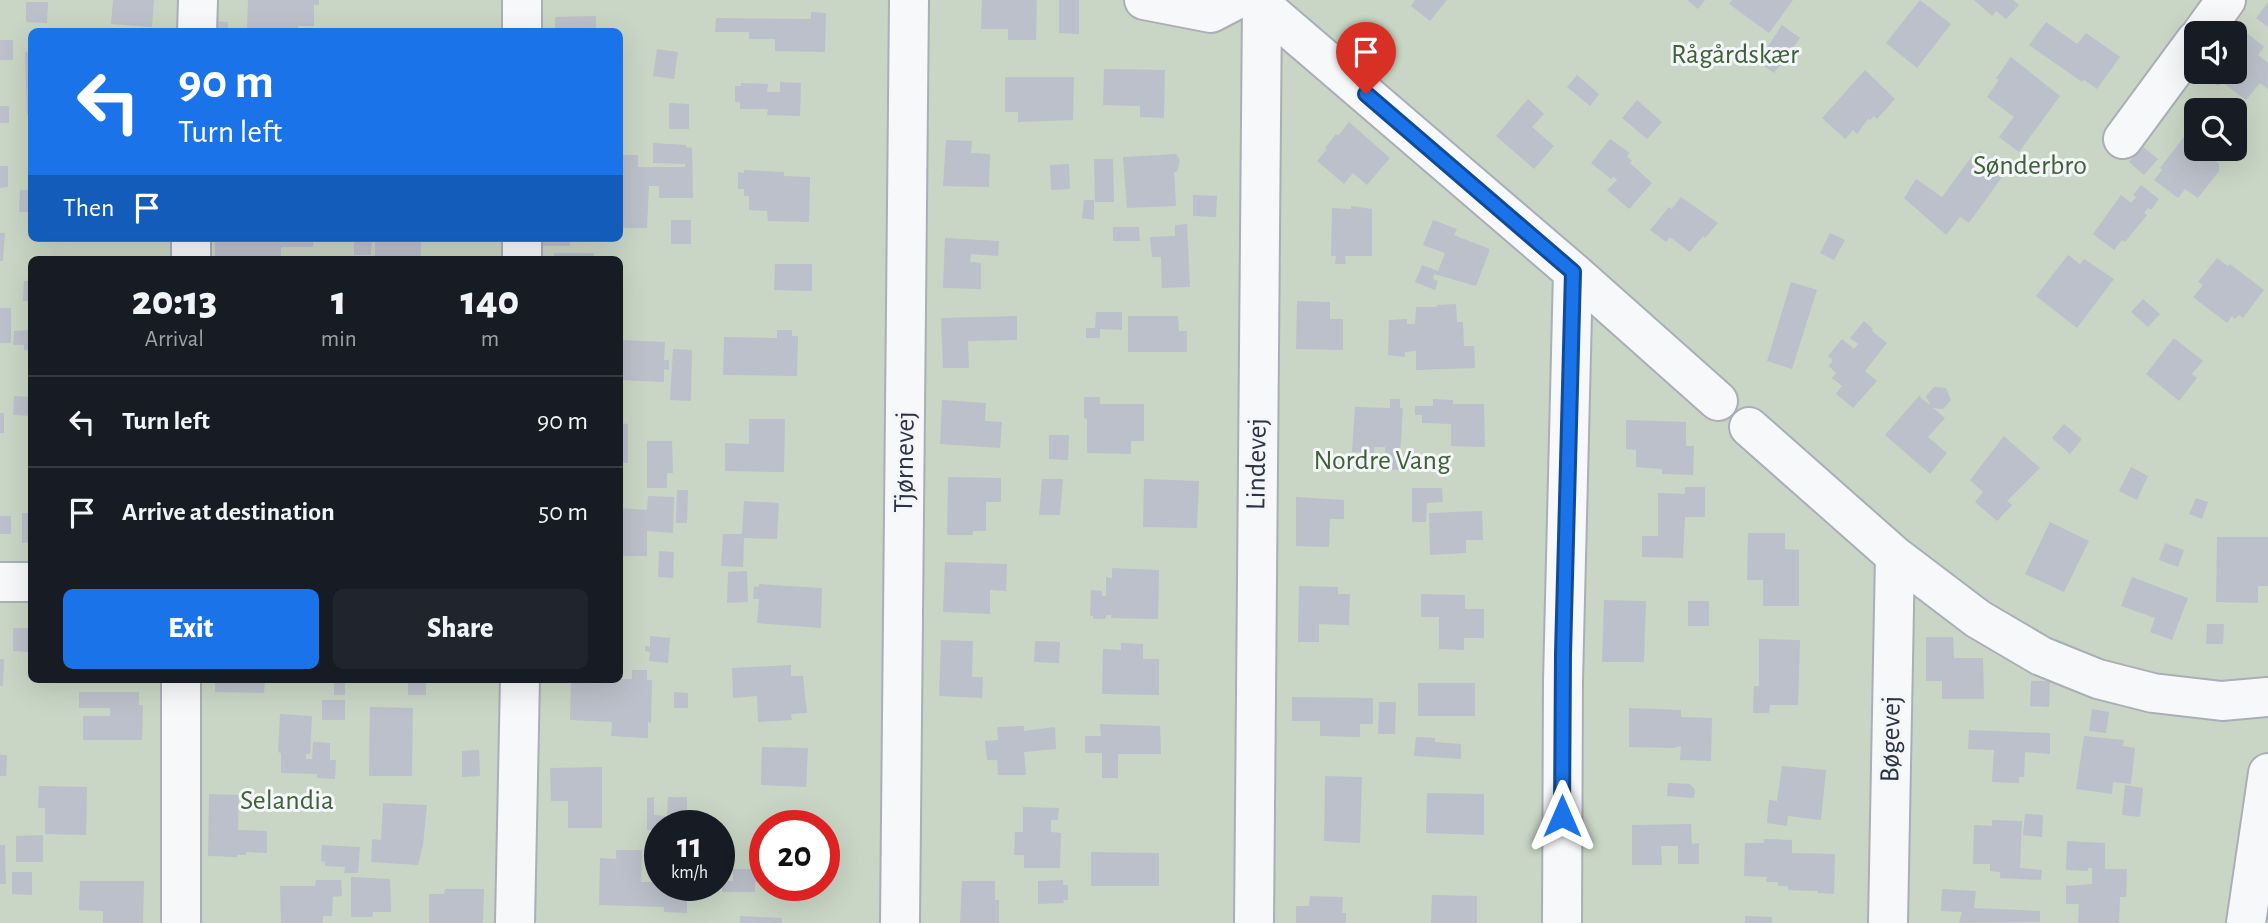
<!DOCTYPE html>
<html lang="en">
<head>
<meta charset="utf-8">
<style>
	:root { --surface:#171b24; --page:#20242c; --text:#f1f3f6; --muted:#9ea1a6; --line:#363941; --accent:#1a73e8 }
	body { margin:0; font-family:"Alegreya Sans",sans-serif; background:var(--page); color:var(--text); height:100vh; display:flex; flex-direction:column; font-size:26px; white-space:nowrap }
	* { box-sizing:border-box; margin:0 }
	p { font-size:23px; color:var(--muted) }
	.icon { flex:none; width:38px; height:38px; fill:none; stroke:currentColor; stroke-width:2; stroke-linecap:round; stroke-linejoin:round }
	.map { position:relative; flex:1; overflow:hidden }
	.side { position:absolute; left:28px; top:256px; width:595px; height:427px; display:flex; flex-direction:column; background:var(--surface); border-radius:10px; box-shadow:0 7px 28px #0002 }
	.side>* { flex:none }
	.guide { position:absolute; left:28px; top:28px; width:595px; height:214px; border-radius:10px; box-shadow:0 7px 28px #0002; background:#1a73e8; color:#fff; overflow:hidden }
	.tools { position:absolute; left:2184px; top:21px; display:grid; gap:14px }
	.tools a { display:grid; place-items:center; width:63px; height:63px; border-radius:10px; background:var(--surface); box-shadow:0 7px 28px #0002; font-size:35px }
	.speed { position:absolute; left:644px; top:810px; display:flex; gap:14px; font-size:35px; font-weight:700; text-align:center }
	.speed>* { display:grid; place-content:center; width:91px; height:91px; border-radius:50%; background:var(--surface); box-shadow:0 7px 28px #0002; line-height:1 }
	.speed small { font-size:18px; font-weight:400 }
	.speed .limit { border:10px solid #d22; background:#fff; color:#111 }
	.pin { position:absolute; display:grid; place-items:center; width:60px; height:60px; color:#fff; margin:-72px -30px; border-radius:50% 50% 50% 0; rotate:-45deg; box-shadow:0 0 7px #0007 }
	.pin .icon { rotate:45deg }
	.me { position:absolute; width:77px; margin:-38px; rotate:0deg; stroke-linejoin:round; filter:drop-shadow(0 0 5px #0008) }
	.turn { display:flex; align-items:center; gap:24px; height:147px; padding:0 35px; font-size:32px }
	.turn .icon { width:91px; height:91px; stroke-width:2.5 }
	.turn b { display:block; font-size:49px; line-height:60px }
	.then { display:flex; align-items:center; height:66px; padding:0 35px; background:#0003; gap:14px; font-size:26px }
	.eta { display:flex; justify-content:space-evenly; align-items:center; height:119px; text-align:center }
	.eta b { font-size:42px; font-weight:800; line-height:49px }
	.button { display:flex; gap:14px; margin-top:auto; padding:14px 35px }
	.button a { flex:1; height:80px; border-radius:10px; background:var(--accent); color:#fff; font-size:28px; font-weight:800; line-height:80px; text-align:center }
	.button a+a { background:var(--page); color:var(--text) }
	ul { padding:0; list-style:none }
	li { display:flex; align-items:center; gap:21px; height:91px; padding:0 35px; border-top:2px solid var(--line) }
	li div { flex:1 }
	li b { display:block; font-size:26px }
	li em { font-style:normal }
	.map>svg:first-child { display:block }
	.green { fill:#c9d6c5; fill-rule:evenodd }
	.building { fill:#bbc0ca }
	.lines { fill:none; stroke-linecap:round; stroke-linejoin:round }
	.minor-casing { stroke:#a9aeb7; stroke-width:42 }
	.minor { stroke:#f7f8fa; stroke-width:38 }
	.route-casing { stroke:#114b97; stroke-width:18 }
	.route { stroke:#1a73e8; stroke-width:12 }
	.labels { text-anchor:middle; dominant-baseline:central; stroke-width:6; stroke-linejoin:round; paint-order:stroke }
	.park-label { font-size:28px; fill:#3f6138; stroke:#f4f6f9 }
	.street-label { font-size:28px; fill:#2b3445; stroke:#f4f6f9 }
</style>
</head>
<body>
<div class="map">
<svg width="2268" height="923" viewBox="0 0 2268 923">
	<rect width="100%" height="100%" fill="#e4e7ec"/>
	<path class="green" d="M0,0H2268V923H0ZM32,32H620V238H32ZM2196,33H2235V72H2196ZM2196,110H2235V149H2196ZM32,259H620V679H32ZM660,826H719V886H660ZM765,826H824V886H765Z"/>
	<path class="building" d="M113,0H154L152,27L111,24Z
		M248,0H319V5H314V26H298V32L247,30Z
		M982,0H1037L1036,40H1008V29H981Z
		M1059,0H1079V34L1059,33Z
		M1415,0H1447L1430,21L1411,6Z
		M1687,0H1705L1698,9Z
		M1732,0H1793L1769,33L1729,4Z
		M1920,0L1951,24L1917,68L1886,43Z
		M1974,0H2013L2019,5L2006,19L1996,11L1992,16Z
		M26,2H48L47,23L26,22Z
		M2268,2V27L2256,18Z
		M811,12L826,13L825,52L775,51V39H749V32H715L716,18L811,19Z
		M596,16V32H555V17Z
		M210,21L228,22V32H210Z
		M2046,22L2077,44L2086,33L2120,57L2097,89L2084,80L2082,82L2029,45Z
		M1782,25L1800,38L1774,73L1758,62Z
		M2246,32L2264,47L2258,55L2268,63V89L2260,83L2246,100L2222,82L2218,86L2210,79L2215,72H2235V46Z
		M0,40H13V60H0Z
		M657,49L678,52L674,79L653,76Z
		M32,51V114L27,115L25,52Z
		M2011,57L2060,96L2019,152L1999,137L2014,117L1987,97L1999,80L1996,78Z
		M1104,69L1165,70L1164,118L1140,117V106L1103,105Z
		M1865,70L1895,99L1877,119L1874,116L1870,120L1868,119L1857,134L1853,130L1845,139L1822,118Z
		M1577,75L1599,94L1590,106L1567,87Z
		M1005,77H1074L1073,120L1018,122V112H1005Z
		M780,82L801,83L800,116L767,115L768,109H740V102H735V86H741V83L768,84L767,92H780Z
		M1528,99L1544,114L1532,127L1554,146L1534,169L1496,136Z
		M1637,100L1662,122L1647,139L1622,118Z
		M669,103L689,104V129H669Z
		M0,106H9V123H0Z
		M1349,122L1390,158L1367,185L1353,173L1344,184L1317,161L1327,149L1325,148L1336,134L1338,136Z
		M2184,137L2196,146V149H2200L2219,164V171L2198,198L2185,189L2178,198L2154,180L2162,170L2160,168Z
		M1610,139L1630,153L1627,156L1632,161L1630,163L1652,183L1629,209L1607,190L1617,180L1614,177L1611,179L1591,163Z
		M946,140L972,141L971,153L990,154L989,187L943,186Z
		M653,143L686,145V147L692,148L693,198H659V186H649L647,228H621L620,166H623V155H638V167H685V164L653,163Z
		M2142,146L2158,159L2144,175L2129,162Z
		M1980,151L1996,163L1991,169L2002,177L1969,223L1960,217L1946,235L1904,198L1916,179L1942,197L1972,156L1975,158Z
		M1176,154L1180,160L1177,172H1174L1176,206L1127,208L1123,157Z
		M1094,159H1113L1114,202H1095Z
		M1069,164L1070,189L1051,190L1050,165Z
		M0,166H8V187L0,188Z
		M744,170L784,172V176L810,177L809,222L768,221L767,211L749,210V196H744V189H738V172L744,173Z
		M2141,185L2159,199L2151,210L2148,208L2144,213L2147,215L2125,242L2122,240L2114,250L2093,234L2121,195L2131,203L2136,197L2133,195Z
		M20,190H32V212H19Z
		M1193,195L1217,196L1216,217L1193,216Z
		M1681,197L1718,223L1705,238L1703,236L1690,252L1670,237L1666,242L1650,230L1669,207L1672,209Z
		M1084,200H1094V220L1082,218Z
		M1351,206L1372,209V256H1345L1346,264H1335L1336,256H1331L1332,208L1351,209Z
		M671,220H691V244H671Z
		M1433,220L1457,229L1454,235L1490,249L1476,286L1434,274L1433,279L1438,281L1435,290L1415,282L1422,265L1438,271L1445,253L1423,245Z
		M1187,224L1190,287L1162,288L1161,257H1152L1150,237L1175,236V225Z
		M1113,227H1139L1140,241H1113Z
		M0,233H5L3,261H0Z
		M1830,233L1845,240L1834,260L1820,253Z
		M215,238H314L313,247H281V259H215Z
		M354,238H372L371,255H354Z
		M538,238H570V246H538Z
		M945,238L999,241L998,256L971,254L970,262L981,263V289L943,288Z
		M421,239V259H375V240Z
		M554,253H594V259H554Z
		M2068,255L2080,264L2084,259L2114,279L2077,328L2036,296Z
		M2217,258L2228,266L2230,264L2264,290L2243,318L2239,315L2235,319L2232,316L2227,323L2193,297L2203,285L2198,282Z
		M775,264H812V291L774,290Z
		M24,281H32V301H23Z
		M1791,282L1817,290L1792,369L1767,361Z
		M2143,299L2160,314L2148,327L2131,312Z
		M1297,301L1330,302V319H1343V350L1296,349Z
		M1456,304L1457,322H1463L1464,346H1474L1475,368L1416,370V351L1405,352V357L1388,355L1389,320L1407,319V324H1415L1416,307H1437V305Z
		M0,308H11V343H0Z
		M1096,312H1122V330L1100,329V338H1086V328H1095Z
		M1017,316V340L968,341L969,368H943L941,318Z
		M1128,316H1178L1179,331H1187V352H1128Z
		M1864,321L1873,329L1872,331L1887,343L1865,371L1877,381L1853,408L1836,394L1842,386L1832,378L1836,373L1829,366L1833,360L1828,356L1842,339L1854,349L1858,344L1850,338Z
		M32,330V350H24V345H13L14,331Z
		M777,330H792V336H798L797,376L723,375L724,337L777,338Z
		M2174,338L2203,361L2192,374L2197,378L2179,401L2146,374Z
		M620,340L665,342L664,360H669V370L664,369V382L620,380Z
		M673,349L692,350L691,401L670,400Z
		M1934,387L1946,388L1951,400L1943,409L1933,408L1945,418L1928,437L1947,453L1930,474L1885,435L1919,396L1930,405L1926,396Z
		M14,396L32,397V416L13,415Z
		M1084,397H1100V404H1144V441H1131V454L1087,453V419L1084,418Z
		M1390,399H1400V408H1403L1399,470L1384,469L1385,447H1374V453L1352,452L1355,407L1390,408Z
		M1433,399L1453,400V404H1484L1485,447L1451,446V424L1422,423V415H1415V406H1433Z
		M942,400L986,403L985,421L1002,422L1000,448L940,444Z
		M0,413H4V433H0Z
		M749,419H785L784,472L725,471V443L749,444Z
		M1626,420L1686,422V446H1694L1693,475L1662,474V469L1636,467V450L1626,449Z
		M620,423L628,424V463H620Z
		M2064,424L2082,439L2070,454L2052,438Z
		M1049,435H1069L1068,460L1049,459Z
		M2004,436L2040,468L2007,501L2012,505L1997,521L1975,502L1983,492L1970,480Z
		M647,441H672L673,473H667V488H647Z
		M2131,467L2148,476L2137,500L2119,491Z
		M948,477L1001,478V502H986V531H973V535H947Z
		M1042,479H1063L1060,515H1039Z
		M1144,479L1199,481L1197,528L1143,527Z
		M1685,487H1705V517H1685L1683,558L1642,557V536H1658V493L1685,494Z
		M1412,488H1442L1443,502L1427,503L1426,522H1412Z
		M677,490H688L687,523H676Z
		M648,496L674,497L673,533L647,531V556H620V508L647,510Z
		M1296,497L1344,500V519H1330L1329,547L1296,546Z
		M2196,498L2208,502L2202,519L2189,514Z
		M744,501L779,503L777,539L744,538L743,567L721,566L723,534H742Z
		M1482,511L1483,540H1466V553L1430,555L1429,513Z
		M22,513H32V542L22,543Z
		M0,516H11V534H0Z
		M2050,522L2089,541L2064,592L2025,574Z
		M1748,533H1785V549L1799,550V606H1763V580H1747Z
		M2217,537H2268V586H2258V603L2216,602Z
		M2165,543L2184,550L2178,567L2159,560Z
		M659,551L674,552L673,578L658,577Z
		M945,562L1007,564L1006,591L990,590V614L943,612Z
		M1112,568L1159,570L1158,619L1111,618V615H1107L1105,619H1093V616H1090L1091,590L1102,591V596H1106V577L1112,578Z
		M747,571L748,602L727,603L728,572Z
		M2132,577L2188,598L2172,640L2150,632L2155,618L2121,606Z
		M759,584L822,588L821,628L757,623L759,599H753L754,586L759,587Z
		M1299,586L1338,587V594H1350L1349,625L1319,624V642H1298Z
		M1421,594L1465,595V609H1484V638H1464V650L1439,649V617H1421Z
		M1604,600L1646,601L1644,662H1602Z
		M1688,601H1709V626H1688Z
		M2207,624H2224L2223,644H2206Z
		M13,628H28V652L13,651Z
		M650,636L670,638L668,663L649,661L650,652L645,651V646L650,647Z
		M1926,637H1953L1954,658H1983L1984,699H1942V681H1926Z
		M1759,639L1800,640L1798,705H1770L1769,713H1753L1754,686H1759Z
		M941,640L973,641L972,677H983L982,698L939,696Z
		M1035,641L1060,642L1059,663L1034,662Z
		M1121,643L1143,644V659H1159V695L1102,694L1103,649L1121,650Z
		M0,659H4L3,686H0Z
		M791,665V676H803L807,713L791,714L792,720L758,722L757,696L733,698L732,668Z
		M632,670H647V680H652L651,723L648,722V738L611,736L612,722L570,720L571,679H632Z
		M215,679H265L264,693L215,692Z
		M334,679H345V695H334Z
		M408,679H426V695H408Z
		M2031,681H2050L2049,707L2030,706Z
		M1418,683H1475V716H1418Z
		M79,692H139V705H143L142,740H83V716H110V708H79Z
		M674,692L688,693V708H674Z
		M1292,697L1373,698V724H1360V737L1320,736V721H1292Z
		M322,700H345V720H322Z
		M1379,702H1396L1395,734H1378Z
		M370,707L413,708L412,776H369Z
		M1629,708L1681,710V717L1712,718L1711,761L1680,760L1681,746L1673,748L1629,747Z
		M2092,709L2109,712L2106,733L2089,731Z
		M280,714L312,716L310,754H306V759H312L313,742L330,743V760H336L335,779L317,778V774L281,773V753L278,752Z
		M1100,724L1160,726L1161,754H1118V778H1102V753H1085V736H1101Z
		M1024,726V731L1055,727L1056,749L1024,752L1026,775H998L997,760H987L985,741L998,740L997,727Z
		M1969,730L2050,733V754L2025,752L2024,777H2019V783L1992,782L1994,750L1968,749Z
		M2084,736L2124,740L2123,746L2135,748L2131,784L2113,782L2112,794L2076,789Z
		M1416,737L1435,738V742L1461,744V759L1414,756Z
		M762,747L808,748L806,787L761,785Z
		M479,750L480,776L462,777V751Z
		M0,755H7L6,776H0Z
		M1782,766L1826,770L1821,820L1788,816L1787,826L1767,823L1769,800L1777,801Z
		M602,767V828H568V801H551L550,768Z
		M1325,776L1362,777L1360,843L1324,841Z
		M1668,783L1690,784L1695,790L1694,798L1667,796Z
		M2125,785L2143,788L2140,817L2122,815Z
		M39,786L87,787L86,835L45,834V808H38Z
		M1427,793L1484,794V835L1426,833Z
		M209,794L239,795L238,830L267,831V853L246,852V855H237V857L208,856Z
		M654,797V815L667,816L668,797H687V826H660V830H647V798Z
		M383,803L427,805L423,845L418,865L371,862L372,839L381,840Z
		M1023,807L1059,808L1058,820H1051V832L1061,833L1060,868H1024V855H1014L1015,832H1023Z
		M2025,814L2043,815L2042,837L2023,835Z
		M1992,820L2022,821L2020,868L2042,870L2041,880L2000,878V872L1990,871V864H1973L1974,825L1992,826Z
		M1691,824L1692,844L1699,843V864H1678V846H1661L1662,865H1632V825Z
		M43,835V862H16V836Z
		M1764,839L1792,840V853L1835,854L1834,894L1818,893V891L1788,890V886H1778V882H1766L1767,877L1744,876L1745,843H1764Z
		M2067,841L2105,843V869H2127L2126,897H2120L2119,923H2078L2079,904H2066V886L2092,884V868H2088V871L2066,870Z
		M0,845H5L6,884H0Z
		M322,845L360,847L358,873H344L345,867L325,866V862L321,861Z
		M751,849H765V882H755V892H722V881H733V869H752Z
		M616,850H642L641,882H660V886H687V913L664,912V907L599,905L600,858L616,859Z
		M1091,852L1159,853V886H1091Z
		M12,872H32V895L12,894Z
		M351,877L390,879L391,912H373L372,917H351Z
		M316,880H341L342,896L333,897L332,916H323V923H281L280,886H315Z
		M1063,880V885H1068V900H1063L1064,903L1038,904V881Z
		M80,881H144L143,923H103V911L79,910Z
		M962,881H995V900H999V923H960Z
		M445,889H484L483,923H429V894H444Z
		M1942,889L1976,891L1974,908L2040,911V922L1959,923L1962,912L1941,911Z
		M1432,895L1477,896V923H1431Z
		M1310,896L1343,897L1342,913H1346V923H1296V906H1309Z
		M740,916L782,918V923H740Z
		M1745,916L1772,917V923H1745Z"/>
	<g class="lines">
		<g class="minor-casing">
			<path id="minor" d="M522,0V32
				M1144,0L1211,13L1236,0
				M1256,0L1573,272L1718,401
				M197,32L198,0
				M2202,33L2226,0
				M2123,139L2196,40
				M191,259V238
				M522,259V238
				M1749,427L1895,556L1978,619L2041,656L2098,679L2153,693L2222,701L2268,697
				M0,582H32
				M181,923V679
				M515,923L520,679
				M900,923L909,0
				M1254,923L1262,6
				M1562,923L1563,681L1573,272
				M1888,923L1895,556
				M2246,923L2268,773"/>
		</g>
		<use href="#minor" class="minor"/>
	</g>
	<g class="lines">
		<g class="route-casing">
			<path id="route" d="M1366,94L1573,272L1563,654L1562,816"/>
		</g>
		<use href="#route" class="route"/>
	</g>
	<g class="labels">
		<g class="park-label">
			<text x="1735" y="55">Rågårdskær</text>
			<text x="2030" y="166">Sønderbro</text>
			<text x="1382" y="461">Nordre Vang</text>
			<text x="287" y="801">Selandia</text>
		</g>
		<g class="street-label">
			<text transform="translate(905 462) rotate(-89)">Tjørnevej</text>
			<text transform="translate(1257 464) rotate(-89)">Lindevej</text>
			<text transform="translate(1891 739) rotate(-89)">Bøgevej</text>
		</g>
	</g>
</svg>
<div class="tools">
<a><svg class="icon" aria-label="sound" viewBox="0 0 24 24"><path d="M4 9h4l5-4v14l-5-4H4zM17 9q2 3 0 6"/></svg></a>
<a><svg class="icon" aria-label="search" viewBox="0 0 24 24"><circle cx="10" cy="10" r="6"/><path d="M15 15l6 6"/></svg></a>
</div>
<div class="speed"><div>11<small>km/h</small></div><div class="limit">20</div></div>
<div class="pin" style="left:1366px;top:94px;background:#d93025"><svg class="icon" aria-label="arrive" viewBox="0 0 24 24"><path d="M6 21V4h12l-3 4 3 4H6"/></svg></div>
<svg class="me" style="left:1562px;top:816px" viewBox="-20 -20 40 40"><path d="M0-17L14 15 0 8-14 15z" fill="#1a73e8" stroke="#fff" stroke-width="4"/></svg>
<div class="guide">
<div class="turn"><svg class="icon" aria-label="left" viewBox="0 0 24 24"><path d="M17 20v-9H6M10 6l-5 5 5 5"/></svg><div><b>90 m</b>Turn left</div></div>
<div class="then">Then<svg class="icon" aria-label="arrive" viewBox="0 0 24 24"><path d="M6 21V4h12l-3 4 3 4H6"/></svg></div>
</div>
<section class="side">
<div class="eta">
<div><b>20:13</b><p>Arrival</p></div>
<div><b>1</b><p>min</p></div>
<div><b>140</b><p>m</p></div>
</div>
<ul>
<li><svg class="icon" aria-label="left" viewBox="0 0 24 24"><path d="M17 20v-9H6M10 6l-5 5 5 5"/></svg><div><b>Turn left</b></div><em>90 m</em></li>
<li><svg class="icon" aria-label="arrive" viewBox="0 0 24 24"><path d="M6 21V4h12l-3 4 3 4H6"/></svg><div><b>Arrive at destination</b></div><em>50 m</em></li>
</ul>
<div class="button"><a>Exit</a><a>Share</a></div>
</section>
</div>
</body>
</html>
